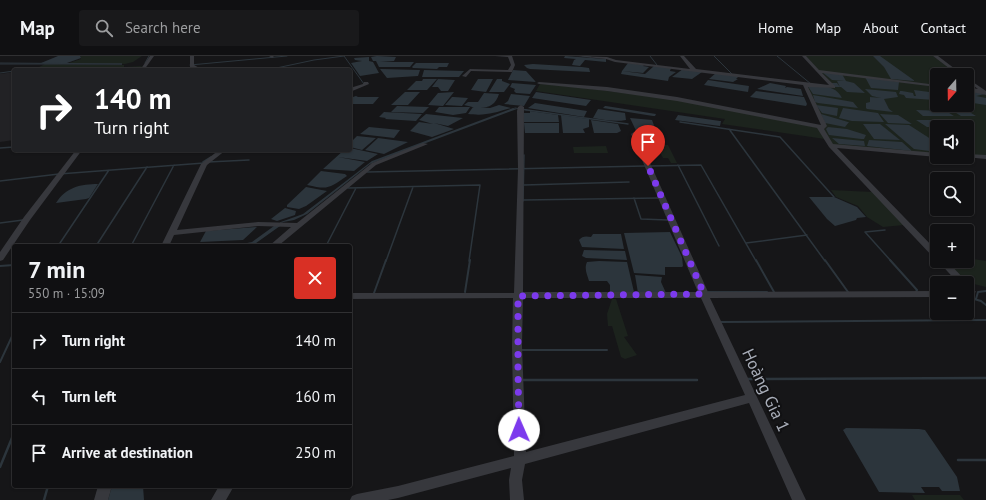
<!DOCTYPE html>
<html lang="en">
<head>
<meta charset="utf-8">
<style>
	:root { --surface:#101012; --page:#19191b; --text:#f1f3f6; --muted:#9c9d9f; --line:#303032 }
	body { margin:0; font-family:"PT Sans",sans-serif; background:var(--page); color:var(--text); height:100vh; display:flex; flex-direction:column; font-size:15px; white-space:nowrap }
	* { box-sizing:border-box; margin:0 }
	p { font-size:13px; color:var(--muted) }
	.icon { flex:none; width:22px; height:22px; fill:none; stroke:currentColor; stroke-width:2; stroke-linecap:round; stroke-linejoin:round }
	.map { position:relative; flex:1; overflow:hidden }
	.panel { position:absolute; left:12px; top:188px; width:340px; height:244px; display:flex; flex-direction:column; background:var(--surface); border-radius:4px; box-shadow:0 1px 3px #0004,0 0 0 1px var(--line) }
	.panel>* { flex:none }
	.top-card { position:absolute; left:12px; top:12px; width:340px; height:84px; border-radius:4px; box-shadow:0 1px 3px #0004,0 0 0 1px var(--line); background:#202124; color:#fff; overflow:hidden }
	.needle { width:26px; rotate:200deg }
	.tools { position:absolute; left:930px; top:12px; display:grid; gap:8px }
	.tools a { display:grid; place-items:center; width:44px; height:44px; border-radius:4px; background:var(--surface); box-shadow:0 1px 3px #0004,0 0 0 1px var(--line); font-size:20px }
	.pin { position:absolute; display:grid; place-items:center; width:34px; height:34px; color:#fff; margin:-41px -17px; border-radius:50% 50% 50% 0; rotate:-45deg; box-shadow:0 0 4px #0007 }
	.pin .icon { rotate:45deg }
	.me { position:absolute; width:44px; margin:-22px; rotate:359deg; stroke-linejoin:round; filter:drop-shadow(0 0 3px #0008) }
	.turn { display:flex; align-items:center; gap:14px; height:84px; padding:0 16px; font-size:18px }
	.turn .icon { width:52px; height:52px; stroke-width:2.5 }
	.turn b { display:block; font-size:28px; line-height:34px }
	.round { display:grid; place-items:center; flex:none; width:42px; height:42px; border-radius:4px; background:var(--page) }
	.summary { display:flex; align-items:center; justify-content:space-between; height:68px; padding:0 16px }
	h1 { font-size:24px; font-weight:800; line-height:30px }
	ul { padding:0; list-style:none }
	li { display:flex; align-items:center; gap:12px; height:56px; padding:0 16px; border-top:1px solid var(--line) }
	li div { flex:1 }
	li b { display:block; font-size:15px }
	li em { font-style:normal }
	header { display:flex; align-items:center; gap:24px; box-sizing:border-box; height:56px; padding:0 20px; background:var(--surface); border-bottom:1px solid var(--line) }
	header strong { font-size:19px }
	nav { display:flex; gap:22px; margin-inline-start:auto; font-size:14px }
	.search { width:280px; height:36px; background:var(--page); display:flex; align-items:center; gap:10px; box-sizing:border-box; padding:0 14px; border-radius:4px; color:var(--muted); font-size:15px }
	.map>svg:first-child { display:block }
	.built { fill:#222225 }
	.green { fill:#1c231d }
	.water { fill:#2c353c }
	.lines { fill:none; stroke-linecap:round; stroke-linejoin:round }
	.stream-far3 { stroke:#2c353c; stroke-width:1 }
	.stream-far2 { stroke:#2c353c; stroke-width:1.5 }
	.stream-far1 { stroke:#2c353c; stroke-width:2 }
	.stream { stroke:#2c353c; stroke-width:2.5 }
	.minor { fill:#37383d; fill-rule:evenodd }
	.route { stroke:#7c3aed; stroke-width:7; stroke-dasharray:0 12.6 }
	.labels { text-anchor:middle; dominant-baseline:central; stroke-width:4; stroke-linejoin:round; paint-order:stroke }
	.near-street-label { font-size:17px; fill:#a8adb8; stroke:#111113 }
</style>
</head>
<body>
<header>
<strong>Map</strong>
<div class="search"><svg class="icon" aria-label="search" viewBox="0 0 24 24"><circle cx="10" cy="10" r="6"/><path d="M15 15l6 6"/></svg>Search here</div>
<nav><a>Home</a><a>Map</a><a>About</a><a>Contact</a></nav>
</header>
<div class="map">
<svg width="986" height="444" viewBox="0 0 986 444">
	<rect width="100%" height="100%" fill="#161618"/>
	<path class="built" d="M14,16V84L0,86V18Z"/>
	<path class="green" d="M80,0H142L133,6L125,8L69,7L81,3Z
		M805,0H933L959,19H937V49H967V34L986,39V100H967V71H937V98L832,89L823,73L807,31H835Z
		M45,8L121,9H124V11L142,10L139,14H33Z
		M540,28L576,31L677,44L819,72L825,83L722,68L725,63L536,35Z
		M656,89H668L677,107H671L668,102H663Z
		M606,90L608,97H574L573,91Z
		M831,134L873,136L904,169L883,171L867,161L858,150L836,141Z
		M967,202L986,205V231L966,226L945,205H967Z
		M612,243H616L628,280L624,281L637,299L625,303L621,301L612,270H608L607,258Z
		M912,439H960L964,444H915Z"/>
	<path class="water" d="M58,0H80L81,2L67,7H41Z
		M377,0L396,1L394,5L380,6H414L410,11H379L376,5H373L371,1Z
		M565,0L606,3V6L585,4L580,10L572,9L574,4L576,3L564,2Z
		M873,0H880L915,25L891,23L884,11Z
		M369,1V5L373,6L379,17L360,20L351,7L362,5L355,4L354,2Z
		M416,7H449L447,11H439L437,13L413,12L412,11Z
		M628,7L644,9L643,10L649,11L643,17L622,15Z
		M533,8L582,11L589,12L590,16L530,13L527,12L524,9Z
		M654,10L671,12L670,15L676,16L669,21L668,25L621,18L622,15L645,18Z
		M380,13H382L420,14L418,20L387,22Z
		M683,13L702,16L692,23L672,21Z
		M424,14L464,15L459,21H422Z
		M513,14L526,15L536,26L508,24Z
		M822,16L842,18L846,25L854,27L865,37L847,36L841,31H835L831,27H837L840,31L837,25H845L832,24Z
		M716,17L739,20L736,23H738L733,26L709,23Z
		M865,21L899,26L898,34L871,32Z
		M423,23H437L427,34H407L416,25H422Z
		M438,23L455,24L448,35H441L438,31H432Z
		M478,23H493L486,36L471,34Z
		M497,23H502V25L510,28L504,36H489Z
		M708,24L749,30L748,36L704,29Z
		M512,27L536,29L530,38L516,37L514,35L515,33L510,31Z
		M770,27L786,30L785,32L787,31L801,33L803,40L757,33Z
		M807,29C821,31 835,28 842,42L813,38Z
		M865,33L896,36L898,41L884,43L889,53L893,56L867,53L866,52V47L870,46V41L881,42L872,40Z
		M914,34L937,37V42H933L934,44L906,42L904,39L899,38L900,35H902L913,37L914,40H916Z
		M967,34L985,38L976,40L986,42V49L973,47L967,44Z
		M756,35L804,41L807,48L806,50L750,41Z
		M405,36H420L408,49H391Z
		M454,36L443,50L428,49L438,37Z
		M536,36L591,44L586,50L532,42Z
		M484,37L499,38C494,55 479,53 464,49L468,46H478Z
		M511,38L530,40L524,50L504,48L508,45Z
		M813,39L853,46L858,52L818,47L815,46Z
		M356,40L358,41H379L373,48H350V42Z
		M452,41H454L468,42L462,50L445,49Z
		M535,47L587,55L584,61L528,52Z
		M499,49L511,52C494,57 486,60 468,58L473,51L490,52Z
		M816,49L838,52L837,60L822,57Z
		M943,49H958L976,60H961Z
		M397,50L428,51H429L423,57L391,56Z
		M605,50H606L656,58L655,60H653L603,52Z
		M439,51H470L466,57L453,59L435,56Z
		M513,52L517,53L370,108L307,158L294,164L278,167L303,158L372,105Z
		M843,52L878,57L884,66L852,65L839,62Z
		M598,53L625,57L626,64C615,66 604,64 593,62Z
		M916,54L946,55L954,60H923Z
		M530,55L558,59L559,66H524V57H530Z
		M384,56L422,58L416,65L385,63L386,62L379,61Z
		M426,58L463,62L448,70L434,67L454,73L432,81L410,75L419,66L433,68L419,64Z
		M821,58L848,66H849L845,71L825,67Z
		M880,58L898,59L912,68L888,67Z
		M561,59L589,63V71L583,73L585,77H563Z
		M678,59L720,65H721L720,70L675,64Z
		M630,62L652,64L655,72L658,73L661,81H639Z
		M591,64L618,68L621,75L617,77H594Z
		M916,64H963L974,71H927Z
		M524,67H559V77H525Z
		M863,68H880L900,84L874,83Z
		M885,68L909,69L937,87V96L914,93Z
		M369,71L400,74L394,82L360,78Z
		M828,71L847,73L866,79L864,83H861L829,79L826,73Z
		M357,80L376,82L362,94L350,91V87Z
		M378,82L408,86L384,98L365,94Z
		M832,82L864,85L865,90L839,88Z
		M869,84L902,86L912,95L867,90Z
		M350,92L378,98L367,105L338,101L365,106L354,115L323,113L344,94H350Z
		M321,115L345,118L347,120C329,132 329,134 307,129Z
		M98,128L89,142L86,143L56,147C66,131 81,128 98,128Z
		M306,131L327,135L306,150L299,153L287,151V149Z
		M809,141H834L857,151L866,161L857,162L856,164L835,170L827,163Z
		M285,152L296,155L295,159L277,165L271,163Z
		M274,170H280L252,190H193L247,187L252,186Z
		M257,171L243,184L200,186L206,175Z
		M670,176L682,201L683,210L682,211H665V219L634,217L624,177Z
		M593,178H621L624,193L582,191L579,184C582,180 586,180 591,181Z
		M584,194L625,195L627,204L586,202L582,200Z
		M599,205L627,206L634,236L610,237V229L607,225H589C587,218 584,213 587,206Z
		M635,219L662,221L661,226L666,237H638Z
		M846,372L919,373L925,374L957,421L960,435H942L939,431H921L925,437L879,436L843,374Z
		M112,430H143L144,444H108Z"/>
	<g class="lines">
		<path class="stream-far3" d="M582,0L591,1
			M650,0L657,9
			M714,0L732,18
			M777,0L811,28
			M0,7L122,8H0
			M145,7L149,0
			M190,9L287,0
			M267,14L314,4L344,0L364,28
			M0,17L14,15
			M515,52L527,54"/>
		<path class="stream-far2" d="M520,53L628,68
			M680,66L780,81L834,141
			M729,73L825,205
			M0,92L14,91
			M203,106L211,101
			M208,106L249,104
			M678,109L719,190
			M650,110L701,109L756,205
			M367,116L645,110
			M0,125L59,118L204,107
			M524,129L629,126
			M348,132L480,129L469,205
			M634,142L641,163L668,164
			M523,144L659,142
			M523,145L524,99
			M0,167L23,164
			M885,174L865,176L891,205
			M746,187L807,179
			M58,190L109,114
			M96,190L147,111
			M131,190L174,109
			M326,190L356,132
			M386,205L413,131"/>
		<path class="stream-far1" d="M756,204L774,236
			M825,204L848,236
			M890,204L917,234L916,236
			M0,210L14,209
			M465,236L470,204
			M708,236H767
			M374,237L386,204
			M967,241L981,245L986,249
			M976,243L978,236L986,235
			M720,266L986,264
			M522,294H607
			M0,306L14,276"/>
		<path class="stream" d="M747,323L986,322
			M522,324H697
			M958,404H986
			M0,411L14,377
			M44,444L48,430"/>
		<path class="minor" d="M150,0H154L144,14H140Z
			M190,0H194V9L203,14H197L190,11Z
			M269,0H273L274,1L272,2Z
			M495,0H512L515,9L512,16L471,15L466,21L462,20L470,13L508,14L511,9L508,1Z
			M575,0L607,1L616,4L690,13L680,0H684L696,13L829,29L802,0H806L819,14L937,29V31L822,17L835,30V32L808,31L827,70L824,73L833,88L937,97V101L837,92L937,195V203L934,202L829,91L817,72L677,45L607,35L539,28L537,27L539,26L607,31L677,41L821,69L803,29L615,6L606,3Z
			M933,0H938L963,19H958Z
			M967,22L986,35V39L967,35V31L978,33L967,25Z
			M364,26H368L369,28L350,36V32L363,28Z
			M521,49L524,51L523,236H698L631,78L634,76L637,78L708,236L937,235V241L710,242L806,444H792L749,347L525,408L522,424L524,444H510L509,424L511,412L398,442L388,444H350L352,440L357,438L398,430L514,400L512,290L513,242L350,243V237H514L518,113L517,55L518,51ZM523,242H701L745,339L526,396L522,290Z
			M423,87L428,88L376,109L278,190H269L291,171L258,170L174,179L169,190H161L201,108L219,94H226L207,109L177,174L258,166L297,167L372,107Z
			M76,94H82L30,164L3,204L0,205V196L24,161Z
			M967,98L986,99V103L965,101H967Z
			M938,205H947L966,225L968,227L967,228L958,227Z
			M967,228L970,229L976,236L967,241Z
			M98,430H112L108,444H94Z
			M219,430H234L226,444H211Z"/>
	</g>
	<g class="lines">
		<path class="route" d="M519,374L518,316V240L704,238L648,110"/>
	</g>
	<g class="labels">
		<g class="near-street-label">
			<text transform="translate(766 334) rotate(65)">Hoàng Gia 1</text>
		</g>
	</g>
</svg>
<div class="tools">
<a><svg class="needle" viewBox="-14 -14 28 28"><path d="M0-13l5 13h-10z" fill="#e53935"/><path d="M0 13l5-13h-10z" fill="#9c9d9f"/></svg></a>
<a><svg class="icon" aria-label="sound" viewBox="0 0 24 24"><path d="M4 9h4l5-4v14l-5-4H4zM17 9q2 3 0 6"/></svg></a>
<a><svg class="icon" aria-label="search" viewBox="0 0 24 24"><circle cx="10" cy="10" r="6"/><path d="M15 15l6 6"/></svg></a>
<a>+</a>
<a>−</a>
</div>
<div class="pin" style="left:648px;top:110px;background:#d93025"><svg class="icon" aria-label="arrive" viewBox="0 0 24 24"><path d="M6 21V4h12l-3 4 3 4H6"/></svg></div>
<svg class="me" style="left:519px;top:374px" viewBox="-20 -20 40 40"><circle r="19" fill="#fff"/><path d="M0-13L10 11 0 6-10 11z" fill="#7c3aed"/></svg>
<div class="top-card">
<div class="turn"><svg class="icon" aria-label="right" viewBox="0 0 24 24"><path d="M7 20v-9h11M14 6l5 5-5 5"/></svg><div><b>140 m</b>Turn right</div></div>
</div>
<section class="panel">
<div class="summary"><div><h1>7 min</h1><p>550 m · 15:09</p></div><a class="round" style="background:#d93025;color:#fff"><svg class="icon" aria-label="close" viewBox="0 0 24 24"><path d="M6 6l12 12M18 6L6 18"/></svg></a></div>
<ul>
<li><svg class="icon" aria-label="right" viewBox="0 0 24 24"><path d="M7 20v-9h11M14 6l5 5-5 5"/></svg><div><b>Turn right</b></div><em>140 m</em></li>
<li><svg class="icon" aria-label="left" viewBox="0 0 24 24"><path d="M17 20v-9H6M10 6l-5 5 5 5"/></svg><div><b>Turn left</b></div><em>160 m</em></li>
<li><svg class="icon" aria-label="arrive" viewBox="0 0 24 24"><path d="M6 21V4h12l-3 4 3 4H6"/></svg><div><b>Arrive at destination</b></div><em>250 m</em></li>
</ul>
</section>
</div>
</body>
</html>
